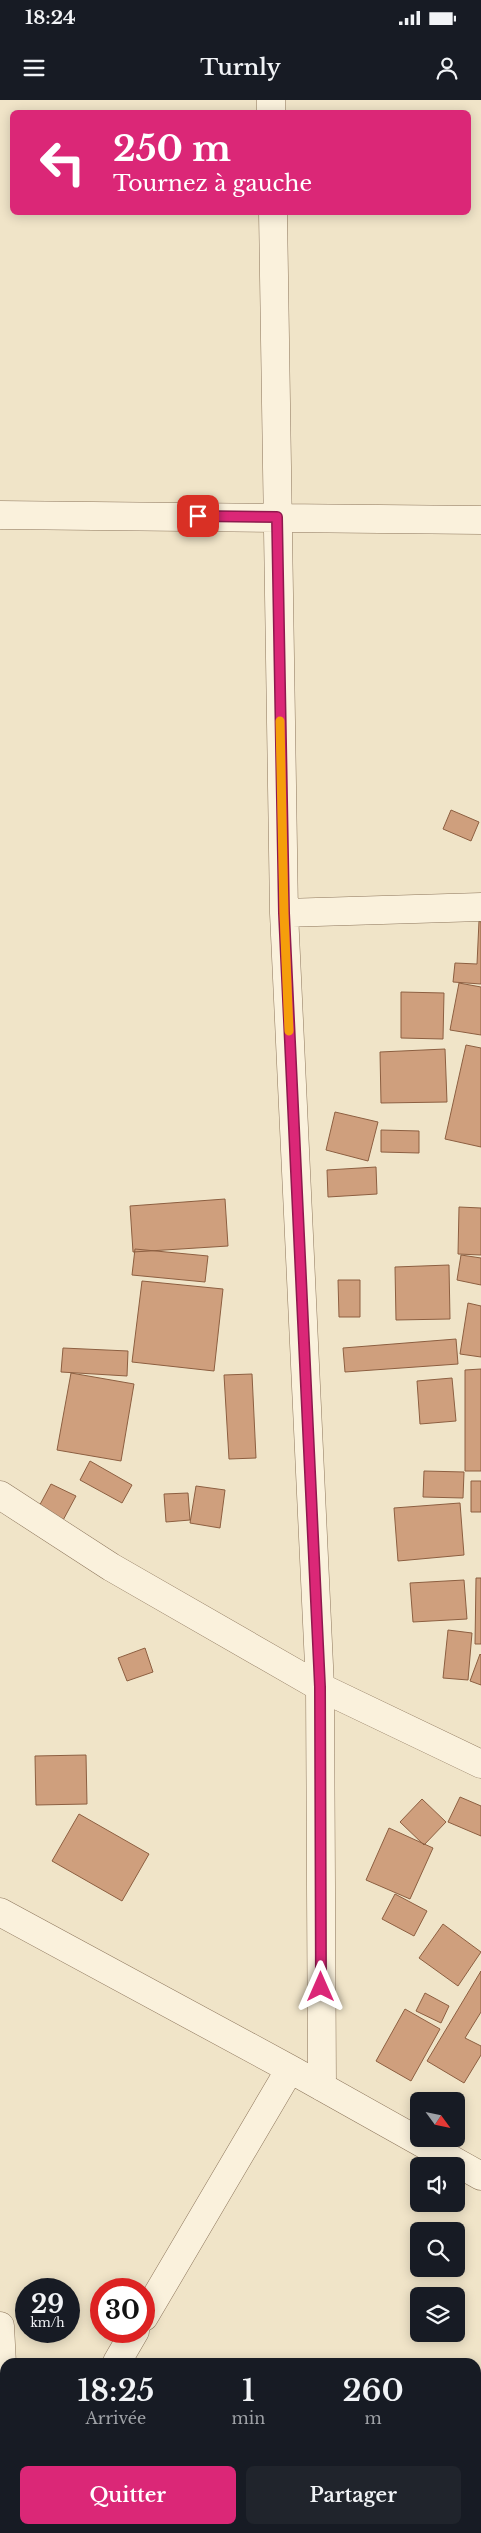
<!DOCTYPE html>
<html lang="fr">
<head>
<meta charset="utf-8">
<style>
	:root { --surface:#171b24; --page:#20242c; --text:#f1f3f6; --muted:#9ea1a6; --accent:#db2777 }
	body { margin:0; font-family:"Libre Baskerville",serif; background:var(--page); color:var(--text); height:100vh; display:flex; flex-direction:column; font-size:19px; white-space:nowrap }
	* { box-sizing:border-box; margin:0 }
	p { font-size:16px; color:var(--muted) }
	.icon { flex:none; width:28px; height:28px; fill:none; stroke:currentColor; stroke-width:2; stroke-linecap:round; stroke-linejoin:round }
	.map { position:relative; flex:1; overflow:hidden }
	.side { position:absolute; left:0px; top:2258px; width:481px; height:176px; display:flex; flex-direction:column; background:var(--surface); border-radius:15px 15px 0 0; box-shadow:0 2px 12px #0003 }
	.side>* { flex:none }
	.banner { position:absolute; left:10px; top:10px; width:461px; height:105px; border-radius:8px; box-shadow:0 2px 12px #0003; background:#db2777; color:#fff; overflow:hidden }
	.needle { width:32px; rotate:123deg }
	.buttons { position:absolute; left:410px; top:1992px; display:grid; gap:10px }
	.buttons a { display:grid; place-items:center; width:55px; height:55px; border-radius:8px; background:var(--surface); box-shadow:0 2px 12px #0003; font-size:25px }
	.speed { position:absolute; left:15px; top:2178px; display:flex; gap:10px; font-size:25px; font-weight:700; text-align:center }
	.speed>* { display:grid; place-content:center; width:65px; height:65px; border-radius:50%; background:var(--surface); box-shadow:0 2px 12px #0003; line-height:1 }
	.speed small { font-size:12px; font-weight:400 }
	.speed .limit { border:8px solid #d22; background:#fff; color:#111 }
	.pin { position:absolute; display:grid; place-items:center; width:42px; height:42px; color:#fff; margin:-21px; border-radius:10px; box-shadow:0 2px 8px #0006 }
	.me { position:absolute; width:55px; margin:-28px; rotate:0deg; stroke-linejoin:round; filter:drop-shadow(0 0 4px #0008) }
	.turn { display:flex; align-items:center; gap:18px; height:105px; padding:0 20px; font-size:22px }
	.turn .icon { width:65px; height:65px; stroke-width:2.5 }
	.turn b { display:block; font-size:35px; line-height:42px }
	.eta { display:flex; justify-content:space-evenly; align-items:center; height:85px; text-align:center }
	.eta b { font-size:30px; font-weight:600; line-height:35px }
	.primary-button { display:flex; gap:10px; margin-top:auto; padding:10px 20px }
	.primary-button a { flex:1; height:58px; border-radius:8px; background:var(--accent); color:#fff; font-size:20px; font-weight:600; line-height:58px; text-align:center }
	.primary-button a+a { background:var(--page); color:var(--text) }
	.status { display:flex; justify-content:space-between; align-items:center; height:35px; padding:0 25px; background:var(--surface); direction:ltr }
	.status svg { height:14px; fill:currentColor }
	header { display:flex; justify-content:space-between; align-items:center; height:65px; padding:0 20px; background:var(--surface); font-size:22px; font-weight:600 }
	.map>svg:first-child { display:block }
	.building { fill:#cf9f7d; stroke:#8d5f41 }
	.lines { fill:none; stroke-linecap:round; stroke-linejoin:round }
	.minor-casing { stroke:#8d765c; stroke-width:29 }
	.minor { stroke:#faf1dc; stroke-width:28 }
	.route-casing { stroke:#8e194d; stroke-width:12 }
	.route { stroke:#db2777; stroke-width:9 }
	.slow { stroke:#f59e0b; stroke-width:9 }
</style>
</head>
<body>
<div class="status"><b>18:24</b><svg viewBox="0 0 49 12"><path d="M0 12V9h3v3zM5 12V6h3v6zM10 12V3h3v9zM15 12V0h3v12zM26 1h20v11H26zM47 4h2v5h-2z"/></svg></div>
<header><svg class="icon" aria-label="menu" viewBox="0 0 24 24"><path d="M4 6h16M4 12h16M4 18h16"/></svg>Turnly<svg class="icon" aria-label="person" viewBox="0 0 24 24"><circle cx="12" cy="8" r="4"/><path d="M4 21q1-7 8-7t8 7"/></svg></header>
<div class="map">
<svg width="481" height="2433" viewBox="0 0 481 2433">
	<rect width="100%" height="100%" fill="#f0e4c8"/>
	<path class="building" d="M451,710L479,722L471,741L443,729Z
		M479,821L481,822V884L453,882L455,863L477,864Z
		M459,883L481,887V935L450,930Z
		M401,892L444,893L443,939L401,938Z
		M466,945L481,948V1047L445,1039Z
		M445,949L447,1002L381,1003L380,952Z
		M335,1012L378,1022L368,1061L326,1050Z
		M381,1030L419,1031V1053L381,1052Z
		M376,1067L377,1094L328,1097L327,1070Z
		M225,1099L228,1146L133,1152L130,1106Z
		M459,1107L481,1108V1155L458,1154Z
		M135,1149L208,1156L205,1182L132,1175Z
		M461,1155L481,1158V1185L457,1180Z
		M449,1165L450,1219L396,1220L395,1167Z
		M338,1180H360V1217H339Z
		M142,1181L223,1189L214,1271L132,1262Z
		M468,1203L481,1206V1257L460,1254Z
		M456,1239L458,1264L345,1272L343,1248Z
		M63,1248L128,1251L127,1276L61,1272Z
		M481,1269V1371H465V1270Z
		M71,1273L134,1284L121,1361L57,1350Z
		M252,1274L256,1358L229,1359L224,1275Z
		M452,1278L456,1321L420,1324L417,1281Z
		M90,1361L132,1385L122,1403L80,1380Z
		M424,1371L464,1372L463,1398L423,1397Z
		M471,1381H481V1412H471Z
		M51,1384L76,1396L61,1424L36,1412Z
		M196,1386L225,1390L220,1428L190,1423Z
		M188,1393L190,1420L166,1422L164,1394Z
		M460,1403L464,1455L398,1461L394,1408Z
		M476,1478H481V1544H475Z
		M464,1480L467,1519L413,1522L410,1483Z
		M448,1530L472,1533L468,1580L443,1578Z
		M145,1548L153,1572L127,1581L118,1558Z
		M480,1554L481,1555V1585L470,1581Z
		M86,1655L87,1704L36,1705L35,1656Z
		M460,1697L481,1706V1736L448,1722Z
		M422,1699L446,1722L424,1745L400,1722Z
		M79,1714L149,1754L122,1801L52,1761Z
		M389,1728L433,1748L410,1799L366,1780Z
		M395,1794L427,1811L414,1836L382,1819Z
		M443,1824L481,1852L458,1886L419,1858Z
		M481,1871V1912L465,1938L481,1946V1955L464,1983L427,1961Z
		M425,1893L449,1906L441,1923L416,1911Z
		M405,1909L440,1929L411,1981L376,1961Z
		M481,2391V2433H451L450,2429H476V2392Z"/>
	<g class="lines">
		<g class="minor-casing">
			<path id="minor" d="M271,0V12
				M273,112L284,813L320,1587L322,1987
				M0,415L481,420
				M284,813L481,807
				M0,1395L111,1467L320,1587L481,1664
				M0,1812L290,1969L481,2076
				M144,2217L290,1969
				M0,2226L5,2321
				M117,2262L135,2231
				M476,2318L481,2317
				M384,2429L385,2433
				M16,2433L19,2429
				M45,2433L62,2429"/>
		</g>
		<use href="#minor" class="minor"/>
	</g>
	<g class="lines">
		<g class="route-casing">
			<path id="route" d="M198,416L277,417L284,813L320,1587L321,1887"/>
		</g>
		<use href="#route" class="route"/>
		<path class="slow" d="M280,621L284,813L289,931"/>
	</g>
</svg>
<div class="buttons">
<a><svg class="needle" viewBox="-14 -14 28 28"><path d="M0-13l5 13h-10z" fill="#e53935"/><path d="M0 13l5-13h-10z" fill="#9ea1a6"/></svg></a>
<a><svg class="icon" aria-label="sound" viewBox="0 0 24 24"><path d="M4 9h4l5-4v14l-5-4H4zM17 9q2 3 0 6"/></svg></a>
<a><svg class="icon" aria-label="search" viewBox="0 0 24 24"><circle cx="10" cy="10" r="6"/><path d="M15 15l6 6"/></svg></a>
<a><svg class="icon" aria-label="layers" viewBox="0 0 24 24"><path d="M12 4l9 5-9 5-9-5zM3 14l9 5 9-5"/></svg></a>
</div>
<div class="speed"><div>29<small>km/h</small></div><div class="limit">30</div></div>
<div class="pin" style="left:198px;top:416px;background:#d93025"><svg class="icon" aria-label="arrive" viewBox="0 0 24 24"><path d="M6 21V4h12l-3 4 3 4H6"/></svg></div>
<svg class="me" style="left:321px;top:1887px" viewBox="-20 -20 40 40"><path d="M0-17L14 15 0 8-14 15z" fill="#db2777" stroke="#fff" stroke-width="4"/></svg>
<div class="banner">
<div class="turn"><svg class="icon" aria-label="left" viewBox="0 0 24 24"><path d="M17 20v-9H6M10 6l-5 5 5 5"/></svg><div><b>250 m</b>Tournez à gauche</div></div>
</div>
<section class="side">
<div class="eta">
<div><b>18:25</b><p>Arrivée</p></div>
<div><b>1</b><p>min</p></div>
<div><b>260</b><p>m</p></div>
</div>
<div class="primary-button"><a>Quitter</a><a>Partager</a></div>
</section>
</div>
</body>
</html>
